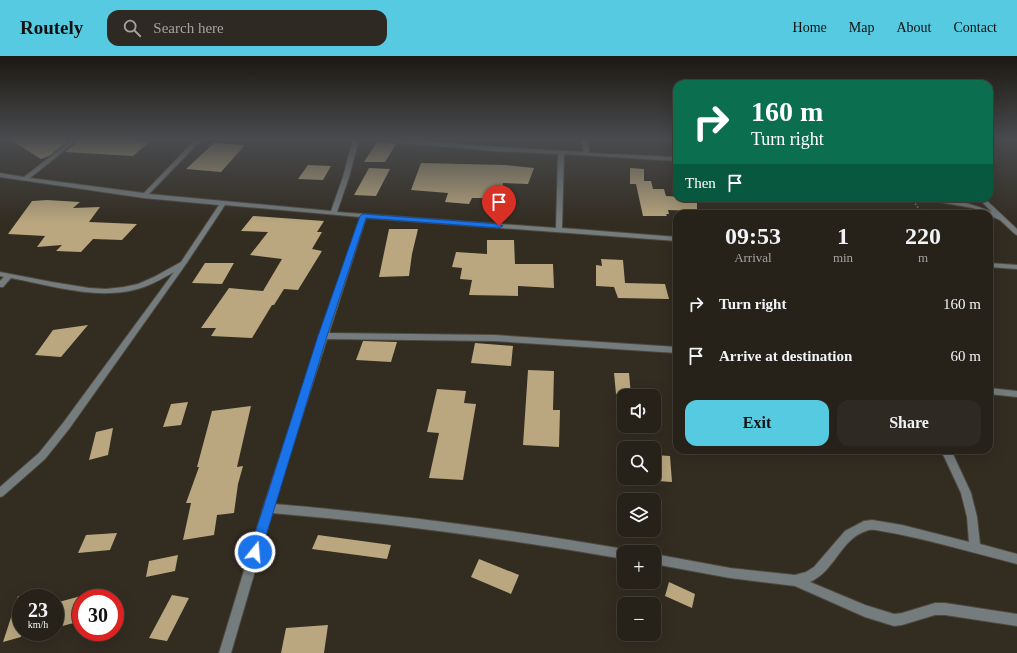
<!DOCTYPE html>
<html lang="en">
<head>
<meta charset="utf-8">
<style>
	:root { --surface:#262119; --page:#2e2922; --text:#f1f3f6; --muted:#a4a3a2; --line:#423e38; --accent:#55cae0 }
	body { margin:0; font-family:"Times New Roman",serif; background:var(--page); color:var(--text); height:100vh; display:flex; flex-direction:column; font-size:15px; white-space:nowrap }
	* { box-sizing:border-box; margin:0 }
	p { font-size:13px; color:var(--muted) }
	.icon { flex:none; width:22px; height:22px; fill:none; stroke:currentColor; stroke-width:2; stroke-linecap:round; stroke-linejoin:round }
	.map { position:relative; flex:1; overflow:hidden }
	.drawer { position:absolute; left:673px; top:154px; width:320px; height:244px; display:flex; flex-direction:column; background:var(--surface); border-radius:12px; box-shadow:0 4px 16px #0002,0 0 0 1px var(--line) }
	.drawer>* { flex:none }
	.banner { position:absolute; left:673px; top:24px; width:320px; height:122px; border-radius:12px; box-shadow:0 4px 16px #0002,0 0 0 1px var(--line); background:#0b6e4f; color:#fff; overflow:hidden }
	.fabs { position:absolute; left:617px; top:333px; display:grid; gap:8px }
	.fabs a { display:grid; place-items:center; width:44px; height:44px; border-radius:8px; background:var(--surface); box-shadow:0 4px 16px #0002,0 0 0 1px var(--line); font-size:20px }
	.speed { position:absolute; left:12px; top:533px; display:flex; gap:8px; font-size:20px; font-weight:700; text-align:center }
	.speed>* { display:grid; place-content:center; width:52px; height:52px; border-radius:50%; background:var(--surface); box-shadow:0 4px 16px #0002,0 0 0 1px var(--line); line-height:1 }
	.speed small { font-size:10px; font-weight:400 }
	.speed .limit { border:6px solid #d22; background:#fff; color:#111 }
	.pin { position:absolute; display:grid; place-items:center; width:34px; height:34px; color:#fff; margin:-41px -17px; border-radius:50% 50% 50% 0; rotate:-45deg; box-shadow:0 0 4px #0007 }
	.pin .icon { rotate:45deg }
	.me { position:absolute; width:44px; margin:-22px; rotate:17deg; stroke-linejoin:round; filter:drop-shadow(0 0 3px #0008) }
	.turn { display:flex; align-items:center; gap:14px; height:84px; padding:0 12px; font-size:18px }
	.turn .icon { width:52px; height:52px; stroke-width:2.5 }
	.turn b { display:block; font-size:28px; line-height:34px }
	.then { display:flex; align-items:center; height:38px; padding:0 12px; background:#0003; gap:8px; font-size:15px }
	.eta { display:flex; justify-content:space-evenly; align-items:center; height:68px; text-align:center }
	.eta b { font-size:24px; font-weight:600; line-height:28px }
	.primary-button { display:flex; gap:8px; margin-top:auto; padding:8px 12px }
	.primary-button a { flex:1; height:46px; border-radius:12px; background:var(--accent); color:#111; font-size:16px; font-weight:600; line-height:46px; text-align:center }
	.primary-button a+a { background:var(--page); color:var(--text) }
	ul { padding:0; list-style:none }
	li { display:flex; align-items:center; gap:12px; height:52px; padding:0 12px }
	li div { flex:1 }
	li b { display:block; font-size:15px }
	li em { font-style:normal }
	header { display:flex; align-items:center; gap:24px; box-sizing:border-box; height:56px; padding:0 20px; background:var(--accent); color:#111 }
	header strong { font-size:19px }
	nav { display:flex; gap:22px; margin-inline-start:auto; font-size:14px }
	.search { width:280px; height:36px; background:var(--page); display:flex; align-items:center; gap:10px; box-sizing:border-box; padding:0 14px; border-radius:12px; color:var(--muted); font-size:15px }
	.map>svg:first-child { display:block }
	.building { fill:#baa77f }
	.lines { fill:none; stroke-linecap:round; stroke-linejoin:round }
	.street-casing { stroke:#4e483d; stroke-width:2 }
	.path { stroke:#7a756b; stroke-width:2; stroke-dasharray:1.5 2; stroke-linecap:butt }
	.street { fill:#747c7e; fill-rule:evenodd }
	.route { fill:#1a73e8; stroke:#114b97 }
</style>
</head>
<body>
<header>
<strong>Routely</strong>
<div class="search"><svg class="icon" aria-label="search" viewBox="0 0 24 24"><circle cx="10" cy="10" r="6"/><path d="M15 15l6 6"/></svg>Search here</div>
<nav><a>Home</a><a>Map</a><a>About</a><a>Contact</a></nav>
</header>
<div class="map">
<svg width="1017" height="597" viewBox="0 0 1017 597">
	<rect width="100%" height="100%" fill="#322c21"/>
	<path class="building" d="M9,83H71L49,100L41,103Z
		M80,83H123L149,86L133,100L65,96Z
		M377,86L396,88L385,106H364Z
		M214,87L245,89L221,116L186,113Z
		M421,107L506,109L534,112L528,128L503,127L501,142H472L469,148L445,146L448,137L411,134Z
		M308,109L331,110L323,124L298,123Z
		M369,112L390,113L376,140L354,139Z
		M630,112L644,113V125H651L653,133H664L666,140L697,142V155L668,154L669,158H666L667,160H643L636,128H630Z
		M47,144L80,146L73,152L100,151L89,166L137,168L122,184L93,183L81,196L56,195L62,189L37,191L45,180L8,178L32,145Z
		M253,160L324,165L317,176H322L312,193L322,195L298,234L284,233L274,249H272L252,282L211,280L216,272H201L229,232L263,235L282,203L250,199L268,176L241,175Z
		M389,173H418L412,198L409,220L379,221Z
		M487,184H514L515,208H553L554,232L518,230V240L469,239L472,224L460,223L462,212L452,211L456,196L487,198Z
		M601,203L623,204L625,227L665,228L669,243L618,242L614,231L596,230V209L602,210Z
		M205,207H234L222,228L192,227Z
		M88,269L61,301L35,299L53,274Z
		M363,285L397,286L391,306L356,304Z
		M475,287L513,290L511,310L471,307Z
		M528,314L554,315L553,354H560L559,391L523,389Z
		M614,317H629L631,339L616,338Z
		M437,333L466,335L464,347L476,348L463,424L429,422L439,377L427,376Z
		M188,346L181,369L163,371L171,348Z
		M251,350L237,411L243,410L238,428L234,457L217,459L214,479L183,484L191,447H186L199,411H197L212,355Z
		M113,372L108,399L89,404L96,376Z
		M655,399L670,400L672,426L658,425Z
		M117,477L110,494L78,497L86,479Z
		M318,479L391,489L387,503L312,493Z
		M178,499L175,515L146,521L149,505Z
		M479,503L519,519L511,538L471,521Z
		M669,526L695,538L692,552L665,540Z
		M172,539L189,542L167,585L149,582Z
		M18,540H21V581L3,586Z
		M81,540V565L55,572V547Z
		M328,569L324,597H281L286,572Z"/>
	<g class="lines">
		<g class="street-casing">
			<path id="street" d="M73,83H79L30,122L144,137L196,83H202L149,138L331,155L343,121L353,83H359L349,121L337,156L556,172L558,98L496,95L380,85L377,83H398L496,91L583,96L582,83H588L589,97L677,101V105L564,98L562,172L677,181V185L366,162L329,277L494,279L677,291V297L494,285L327,283L274,448C392,458 508,473 624,493L628,496H624V503C507,483 390,467 272,457L231,597H219L263,452L319,282L318,280L321,278L360,161L225,149L186,208L69,373L45,403L3,440L0,441V431L39,397L63,367L174,216C165,221 155,227 144,231C101,246 54,230 11,222L3,231H0V225L4,221L0,220V216L52,226L89,232L106,233L124,231L138,228L154,221L181,206L219,149L144,142L0,121V117L24,121Z
				M925,142C948,142 971,147 992,156L978,142H984L1017,173V179L1015,178L1000,164L989,159V158L973,152L928,144Z
				M989,207L1017,209V213L989,211Z
				M989,332L1017,335V341L989,338Z
				M941,394H951L971,437L977,461L980,488L1017,498V508C974,497 931,484 887,476C880,475 872,472 866,475C841,483 834,516 810,526L865,549L894,558L902,557L935,547H945L1017,558V570L945,559H935L902,569L894,570L865,561L795,530L730,522L654,508V498L730,512L795,519L806,516L814,511L845,475L864,465L872,464L902,469L969,486L967,461L961,437Z"/>
		</g>
		<path class="path" d="M911,142L923,158"/>
		<use href="#street" class="street"/>
	</g>
	<linearGradient id="sky" x2="0" y2="1"><stop stop-color="#1c1812"/><stop offset="0.5" stop-color="#494b4e"/><stop offset="1" stop-color="#494b4e" stop-opacity="0"/></linearGradient>
	<rect width="1017" height="167" fill="url(#sky)"/>
	<path class="route" d="M363,158L499,168L503,170L499,172L366,162L327,280L261,496L259,500L255,502L251,500L249,496L318,280L360,160Z"/>
</svg>
<div class="fabs">
<a><svg class="icon" aria-label="sound" viewBox="0 0 24 24"><path d="M4 9h4l5-4v14l-5-4H4zM17 9q2 3 0 6"/></svg></a>
<a><svg class="icon" aria-label="search" viewBox="0 0 24 24"><circle cx="10" cy="10" r="6"/><path d="M15 15l6 6"/></svg></a>
<a><svg class="icon" aria-label="layers" viewBox="0 0 24 24"><path d="M12 4l9 5-9 5-9-5zM3 14l9 5 9-5"/></svg></a>
<a>+</a>
<a>−</a>
</div>
<div class="speed"><div>23<small>km/h</small></div><div class="limit">30</div></div>
<div class="pin" style="left:499px;top:170px;background:#d93025"><svg class="icon" aria-label="arrive" viewBox="0 0 24 24"><path d="M6 21V4h12l-3 4 3 4H6"/></svg></div>
<svg class="me" style="left:255px;top:496px" viewBox="-20 -20 40 40"><circle r="17" fill="#1a73e8" stroke="#fff" stroke-width="3"/><path d="M0-11L8 9 0 5-8 9z" fill="#fff"/></svg>
<div class="banner">
<div class="turn"><svg class="icon" aria-label="right" viewBox="0 0 24 24"><path d="M7 20v-9h11M14 6l5 5-5 5"/></svg><div><b>160 m</b>Turn right</div></div>
<div class="then">Then<svg class="icon" aria-label="arrive" viewBox="0 0 24 24"><path d="M6 21V4h12l-3 4 3 4H6"/></svg></div>
</div>
<section class="drawer">
<div class="eta">
<div><b>09:53</b><p>Arrival</p></div>
<div><b>1</b><p>min</p></div>
<div><b>220</b><p>m</p></div>
</div>
<ul>
<li><svg class="icon" aria-label="right" viewBox="0 0 24 24"><path d="M7 20v-9h11M14 6l5 5-5 5"/></svg><div><b>Turn right</b></div><em>160 m</em></li>
<li><svg class="icon" aria-label="arrive" viewBox="0 0 24 24"><path d="M6 21V4h12l-3 4 3 4H6"/></svg><div><b>Arrive at destination</b></div><em>60 m</em></li>
</ul>
<div class="primary-button"><a>Exit</a><a>Share</a></div>
</section>
</div>
</body>
</html>
